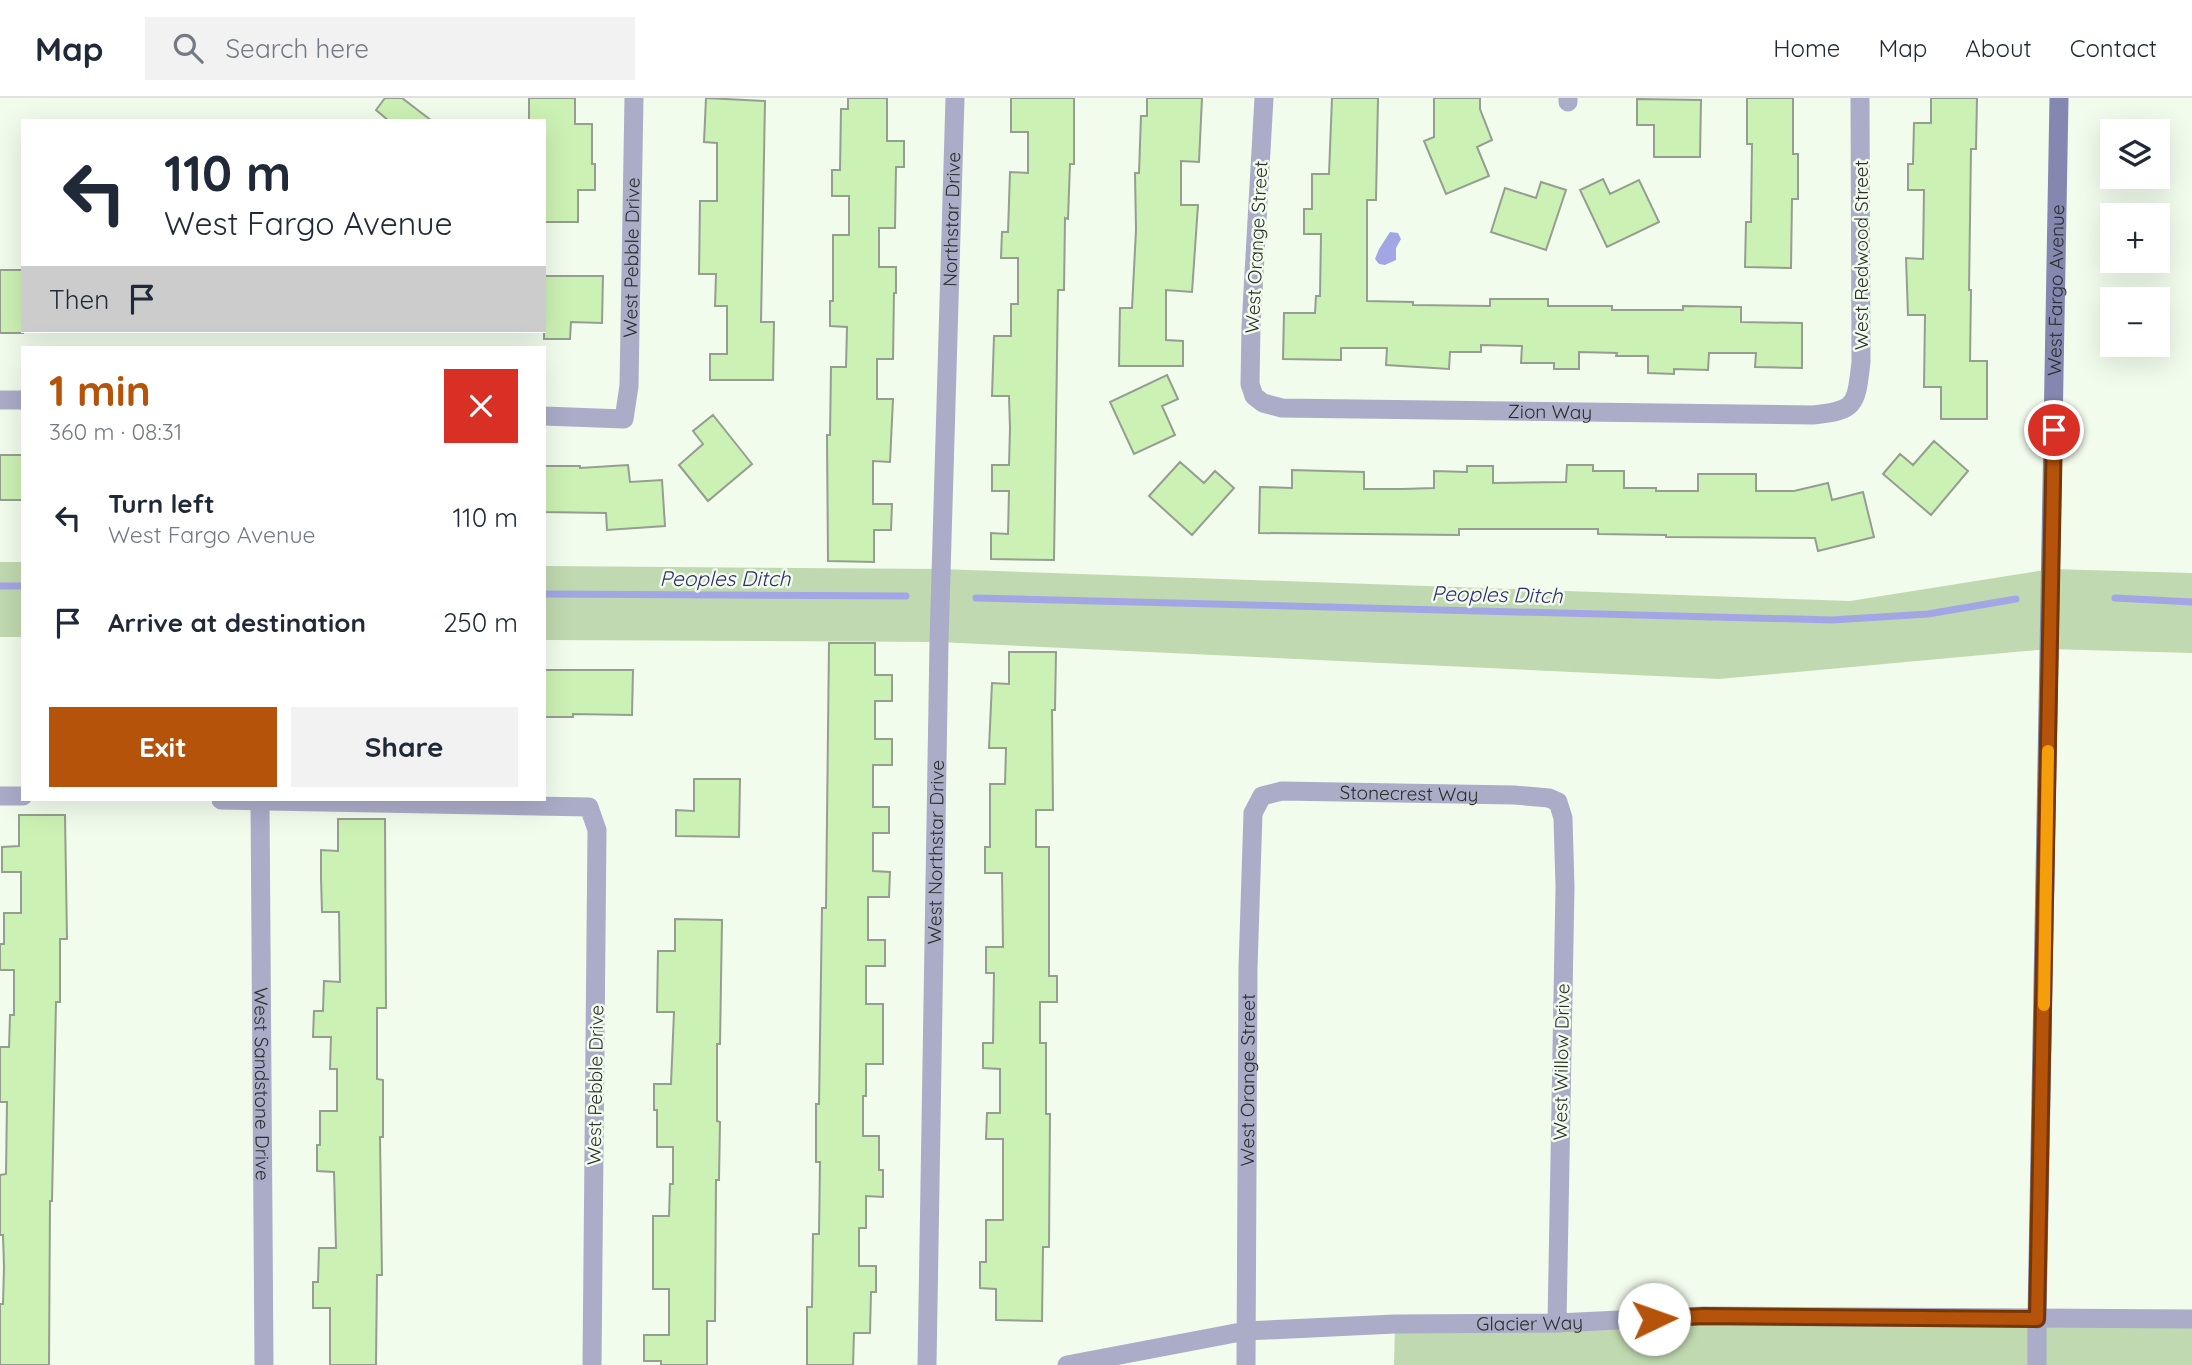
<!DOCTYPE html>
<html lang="en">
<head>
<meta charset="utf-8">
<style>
	:root { --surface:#fff; --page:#f2f2f3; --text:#1f2937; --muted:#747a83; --line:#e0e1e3; --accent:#b45309 }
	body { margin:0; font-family:Quicksand,sans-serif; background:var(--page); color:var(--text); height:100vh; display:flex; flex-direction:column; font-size:26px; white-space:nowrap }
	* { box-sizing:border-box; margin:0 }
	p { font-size:23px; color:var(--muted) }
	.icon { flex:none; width:38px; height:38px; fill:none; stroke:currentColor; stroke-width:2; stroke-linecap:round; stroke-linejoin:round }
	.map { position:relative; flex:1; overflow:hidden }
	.side { position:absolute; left:21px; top:248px; width:525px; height:455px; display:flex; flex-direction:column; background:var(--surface); border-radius:0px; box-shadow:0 7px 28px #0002 }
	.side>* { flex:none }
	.top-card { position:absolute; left:21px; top:21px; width:525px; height:214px; border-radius:0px; box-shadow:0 7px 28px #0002; background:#fff; color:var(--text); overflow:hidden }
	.buttons { position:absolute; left:2100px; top:21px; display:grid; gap:14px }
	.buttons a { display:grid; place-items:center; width:70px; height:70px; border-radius:0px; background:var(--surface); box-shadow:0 7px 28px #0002; font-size:35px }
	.pin { position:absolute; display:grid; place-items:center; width:60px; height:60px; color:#fff; margin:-30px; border:4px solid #fff; border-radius:50%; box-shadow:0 2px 7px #0007 }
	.me { position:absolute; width:77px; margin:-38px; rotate:87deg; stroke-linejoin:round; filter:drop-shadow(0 0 5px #0008) }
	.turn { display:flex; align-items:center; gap:24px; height:147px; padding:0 28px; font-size:32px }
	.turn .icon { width:91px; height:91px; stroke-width:2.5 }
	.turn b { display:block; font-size:49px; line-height:60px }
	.then { display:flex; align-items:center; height:66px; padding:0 28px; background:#0003; gap:14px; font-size:26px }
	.round { display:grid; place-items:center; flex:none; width:74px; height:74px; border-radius:0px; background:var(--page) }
	.summary { display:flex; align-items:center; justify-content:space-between; height:119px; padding:0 28px }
	h1 { font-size:42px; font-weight:700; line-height:52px; color:var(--accent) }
	.button { display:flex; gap:14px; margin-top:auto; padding:14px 28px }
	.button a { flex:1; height:80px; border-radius:0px; background:var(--accent); color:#fff; font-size:28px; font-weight:700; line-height:80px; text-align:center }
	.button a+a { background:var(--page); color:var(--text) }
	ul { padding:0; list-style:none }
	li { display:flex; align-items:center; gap:21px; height:105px; padding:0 28px }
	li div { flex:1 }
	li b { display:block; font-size:26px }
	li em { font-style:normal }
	header { display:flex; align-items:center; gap:42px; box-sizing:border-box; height:98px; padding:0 35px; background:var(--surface); border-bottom:2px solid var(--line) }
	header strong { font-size:33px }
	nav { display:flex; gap:38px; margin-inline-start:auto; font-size:24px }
	.search { width:490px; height:63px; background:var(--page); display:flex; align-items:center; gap:18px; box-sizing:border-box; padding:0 24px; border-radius:0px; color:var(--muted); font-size:26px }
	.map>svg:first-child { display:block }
	.green { fill:#c0d9b0 }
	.water { fill:#a3a6e5 }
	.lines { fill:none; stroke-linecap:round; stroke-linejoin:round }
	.stream { stroke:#a3a6e5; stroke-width:7 }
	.building { fill:#ccf1b4; stroke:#959e90; stroke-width:2 }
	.minor { stroke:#aaacc8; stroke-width:19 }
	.tertiary { stroke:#aaacc8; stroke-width:19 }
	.secondary { stroke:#8487af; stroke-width:19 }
	.route-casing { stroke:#753606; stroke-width:18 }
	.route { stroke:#b45309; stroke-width:12 }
	.slow { stroke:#f59e0b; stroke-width:12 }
	.labels { text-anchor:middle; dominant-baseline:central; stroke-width:5; stroke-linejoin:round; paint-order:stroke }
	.street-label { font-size:19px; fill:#2a2e28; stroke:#f2fced }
	.water-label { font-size:21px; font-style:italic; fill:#312a72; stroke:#f2fced }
</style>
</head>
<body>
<header>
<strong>Map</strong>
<div class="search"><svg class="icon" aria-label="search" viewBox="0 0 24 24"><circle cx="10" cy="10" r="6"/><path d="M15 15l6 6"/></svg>Search here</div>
<nav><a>Home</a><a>Map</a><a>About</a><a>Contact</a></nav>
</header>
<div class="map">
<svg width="2192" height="1267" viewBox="0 0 2192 1267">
	<rect width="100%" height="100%" fill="#f2fced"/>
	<path class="green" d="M0,464H23V539H0Z
		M544,468L940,471L1850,503L2051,471L2192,475V555L2049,551L1719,581L939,544L544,542Z
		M2192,1221V1267H1394L1395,1226Z"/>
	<path class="water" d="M1390,134L1398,135L1401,141L1396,150V162L1385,167L1379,166L1375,161L1379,151Z"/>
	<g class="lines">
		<path class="stream" d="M0,488H23
			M544,496L906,498
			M976,500L1832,522L1928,516L2016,501
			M2115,500L2192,504"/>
	</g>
	<path class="building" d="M385,0H402L432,23H389L376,12Z
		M529,0H575V26H592V66H595V92H578V124H544V23H529Z
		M706,0L765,3L761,224H774L773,282H710V256H727V208H715L716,176H699L700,103H717V45L704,44Z
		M848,0H887V43H904V69H896L895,130H879V169H896V195H894L893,261H877V301H893L890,364L873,363V406H892L891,432H874V464L828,463L827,337H830L831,269H846L847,229L830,228V203H833V137H849V98H832V72H840L841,11H848Z
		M1011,0H1074V66H1070L1068,121L1065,120L1064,192H1058L1054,462L991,461V435L1008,436L1009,393H992V367H1009L1010,330L1009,298H992L994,238H1011V206H1018V160H1001L1002,134H1008L1010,74L1028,75V34H1011Z
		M1147,0H1202L1199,64L1181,63V107H1198L1192,194L1166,192V242L1183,243V268H1119L1120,210H1132L1136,132L1135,75H1139L1141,18H1147Z
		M1332,0H1378L1376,102H1367V203L1413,204V207L1490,208V201H1548V208H1612V212H1683V208L1741,209V224L1802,225V270L1755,269L1756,255H1709L1708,272L1674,271V276L1648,275V258H1616L1617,255L1579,254V271H1554V265H1521L1522,248L1481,247V254H1450L1449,271L1386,267L1387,250H1341V262L1283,261L1284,215H1315L1316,198H1320L1321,136H1304V111H1312V76H1329Z
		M1434,0H1480V11L1492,42L1477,49L1489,78L1446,96L1424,43L1434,39Z
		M1747,0H1793V56H1798V101H1792L1791,170L1745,169L1746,124H1751L1752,46H1747Z
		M1931,0H1977L1976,51H1971L1969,192H1971L1970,263H1987V321H1941V289H1924L1925,217H1908L1906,160L1923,161L1924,92H1908V66H1913L1914,25H1931Z
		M1637,1L1701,2L1700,59H1654V27H1637Z
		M1603,81L1610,96L1639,82L1659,124L1607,149L1580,92Z
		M1541,84L1566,92L1546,152L1491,134L1505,90L1536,100Z
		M0,172H23V235H0Z
		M545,178H603L602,225L571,224L570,241H544Z
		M1167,277L1178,301L1162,308L1175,337L1134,356L1110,304Z
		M713,317L752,366L708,403L679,367L703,346L693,333Z
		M1934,343L1968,373L1931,417L1883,376L1900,356L1913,367Z
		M0,357H23V402H0Z
		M1180,364L1204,385L1215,373L1234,390L1192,437L1149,398Z
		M628,367L630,384L662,382L665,428L607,432L606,415L544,414V368H580V370Z
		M1567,367H1593V373H1624V390H1656V393H1698V376H1756V393H1794L1828,385L1832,402L1863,394L1874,439L1818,453L1815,440L1666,439V437L1598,436V431H1459V437L1259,435L1260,389L1292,390V372L1364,374V391H1402L1434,390V373L1467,374V368H1493V385L1566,384Z
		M829,545H875V577H892V603H875V641H892V667H873V709H889V735H873V773L890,774L889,799H868V842H885V868H866V906H883V966H866V998H863V1038H879V1072H883V1099L866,1098V1130H859V1168H876V1194H871L870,1235H854L853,1267H807V1209H812L813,1136H819L820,1064H816V1006H819L822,810H826Z
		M1009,554H1056L1055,612H1052L1053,712H1036V749H1049V878H1057V904H1040V945H1046V1016H1050L1049,1149H1043L1042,1223L996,1222V1191L980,1190V1164H986V1122H1003V1041H986L987,1015H1000V971L983,970V945H993L994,875H986V849H1003L1002,775H985V749H990V686H1005L1006,650H989L992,585L1009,586Z
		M544,572H633L632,617L573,616V619H544Z
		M694,681H740L739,739L676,738V712L694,713Z
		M19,717H65L67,841H60V904H56L52,1103H50L49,1267H0V1206H3L4,1169L3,1137H0V1077L6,1076L7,1004H0V949H9L10,917H14V872H0V846H4V815H21V774H2V749L19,748Z
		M338,721H385L386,910H377V981L383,982V1039H380L382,1177H377L376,1267H330V1210H313V1184H318L319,1150H336L334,1074L317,1073V1047H320V1013H337V971H330L331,939H313L314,913H323L324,883L340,884L339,814H322L321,779V752L338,753Z
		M675,821L722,822L720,946H717V1023L720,1024L719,1082H716L715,1223H707V1267H661V1263H644V1237H669V1191H653V1118H669L670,1086H673V1049H657V1012H654V986H671L674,914H657L658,853H675Z"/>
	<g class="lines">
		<g class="minor">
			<path id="s1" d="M1264,0L1251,228L1250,286L1254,298L1263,305L1282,310L1813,317C1857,313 1856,306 1861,264L1860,0"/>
			<path d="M1568,4V0"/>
			<path d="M0,302H23"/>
			<path id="s2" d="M544,318L624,321L629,288L634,0"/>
			<path d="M0,698H23"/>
			<path d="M221,702L589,709L597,732L592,1267"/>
			<path id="s3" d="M260,702L264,1267"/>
			<path id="s4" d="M927,1267L939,544L955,0"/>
			<path id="s5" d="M1067,1267L1246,1233L1395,1226L1557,1225L1703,1218L2192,1221"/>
			<path id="s6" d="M1246,1267L1248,870L1253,715L1262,698L1282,693L1514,697L1549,700L1558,704L1563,720L1565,789L1557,1225"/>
		</g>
		<path class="tertiary" d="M2037,1267V1221"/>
		<path class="secondary" id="s7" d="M2037,1221L2059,0"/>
	</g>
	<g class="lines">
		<g class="route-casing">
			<path id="route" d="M1654,1221L1703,1218L2037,1221L2054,332"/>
		</g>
		<use href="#route" class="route"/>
		<path class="slow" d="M2044,907L2048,653"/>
	</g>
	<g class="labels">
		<g class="street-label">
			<text stroke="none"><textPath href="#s4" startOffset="1146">Northstar Drive</textPath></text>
			<text transform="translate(1256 149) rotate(-87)">West Orange Street</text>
			<text transform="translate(1861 157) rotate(-90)">West Redwood Street</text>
			<text stroke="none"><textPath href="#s2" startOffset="242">West Pebble Drive</textPath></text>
			<text stroke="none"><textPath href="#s7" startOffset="1029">West Fargo Avenue</textPath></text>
			<text stroke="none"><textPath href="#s1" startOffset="598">Zion Way</textPath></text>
			<text stroke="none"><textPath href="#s6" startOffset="719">Stonecrest Way</textPath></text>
			<text stroke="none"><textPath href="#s4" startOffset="513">West Northstar Drive</textPath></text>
			<text transform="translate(1561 964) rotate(-89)">West Willow Drive</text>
			<text stroke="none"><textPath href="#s6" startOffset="285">West Orange Street</textPath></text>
			<text stroke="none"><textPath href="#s3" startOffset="284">West Sandstone Drive</textPath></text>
			<text transform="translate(595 987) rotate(-89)">West Pebble Drive</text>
			<text stroke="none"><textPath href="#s5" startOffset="466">Glacier Way</textPath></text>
		</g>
		<g class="water-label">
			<text x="725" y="480">Peoples Ditch</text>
			<text transform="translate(1497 496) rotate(1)">Peoples Ditch</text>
		</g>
	</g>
</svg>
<div class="buttons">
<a><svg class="icon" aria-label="layers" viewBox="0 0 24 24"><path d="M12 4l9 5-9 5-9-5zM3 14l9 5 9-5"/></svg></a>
<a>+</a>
<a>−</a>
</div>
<div class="pin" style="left:2054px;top:332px;background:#d93025"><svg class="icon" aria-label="arrive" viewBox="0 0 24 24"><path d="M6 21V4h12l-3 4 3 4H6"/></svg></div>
<svg class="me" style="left:1654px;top:1221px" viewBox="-20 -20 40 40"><circle r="19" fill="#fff"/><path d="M0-13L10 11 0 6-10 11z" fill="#b45309"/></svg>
<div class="top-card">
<div class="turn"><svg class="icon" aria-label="left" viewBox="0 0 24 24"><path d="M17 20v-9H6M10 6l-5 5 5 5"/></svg><div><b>110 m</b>West Fargo Avenue</div></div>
<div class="then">Then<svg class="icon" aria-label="arrive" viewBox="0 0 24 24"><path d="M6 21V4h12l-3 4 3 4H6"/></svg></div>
</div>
<section class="side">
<div class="summary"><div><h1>1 min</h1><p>360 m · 08:31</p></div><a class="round" style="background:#d93025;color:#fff"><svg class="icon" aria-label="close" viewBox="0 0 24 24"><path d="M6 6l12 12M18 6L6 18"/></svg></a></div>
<ul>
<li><svg class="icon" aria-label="left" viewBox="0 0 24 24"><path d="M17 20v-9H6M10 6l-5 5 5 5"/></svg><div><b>Turn left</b><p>West Fargo Avenue</p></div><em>110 m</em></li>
<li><svg class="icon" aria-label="arrive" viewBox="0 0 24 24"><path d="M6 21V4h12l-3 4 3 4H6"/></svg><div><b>Arrive at destination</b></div><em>250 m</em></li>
</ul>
<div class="button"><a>Exit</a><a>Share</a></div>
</section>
</div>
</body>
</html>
